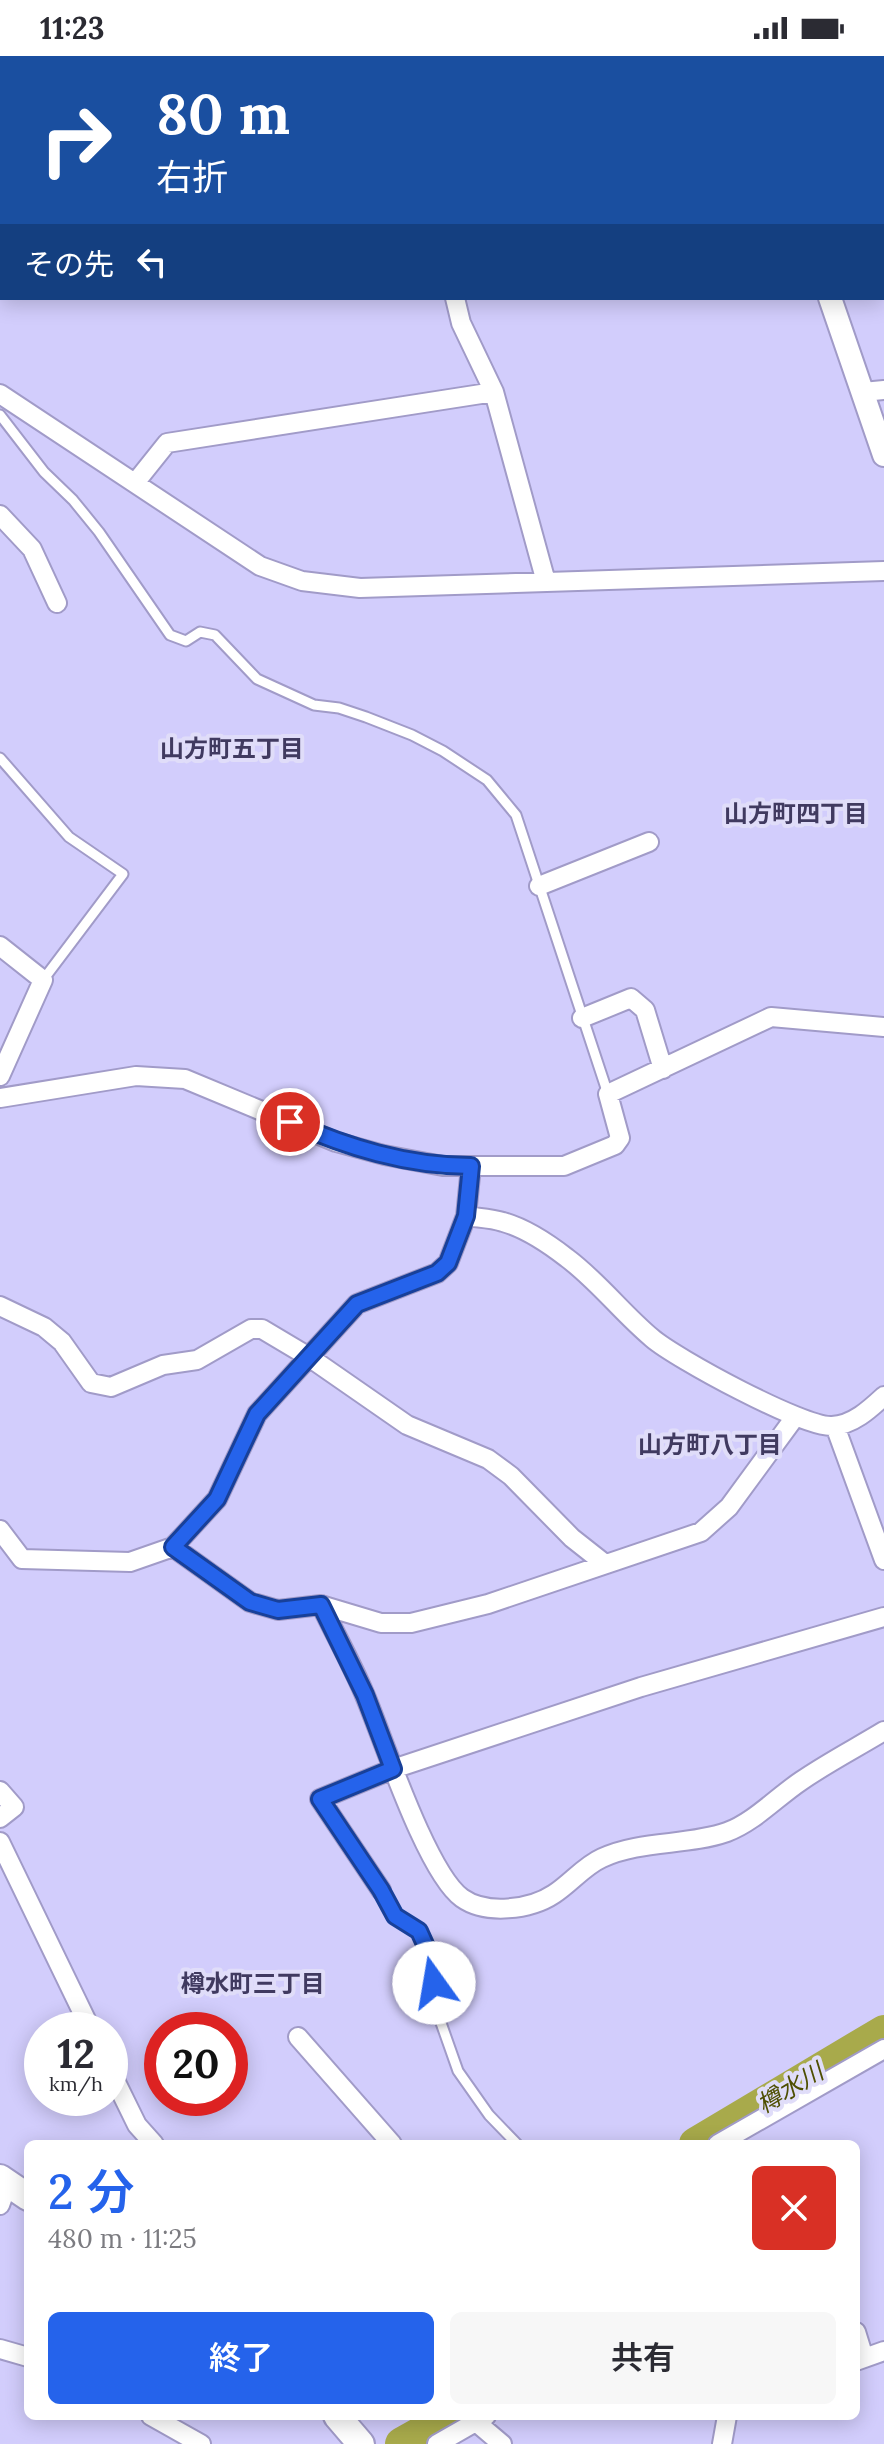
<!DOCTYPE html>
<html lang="ja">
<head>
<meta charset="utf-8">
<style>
	:root { --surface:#fff; --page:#f7f7f7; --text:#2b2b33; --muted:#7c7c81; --accent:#2563eb }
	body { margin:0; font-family:Lora,"Noto Sans JP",serif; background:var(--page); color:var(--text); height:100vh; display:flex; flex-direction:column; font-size:30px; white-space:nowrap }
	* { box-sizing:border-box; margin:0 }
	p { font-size:26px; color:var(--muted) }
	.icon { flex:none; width:44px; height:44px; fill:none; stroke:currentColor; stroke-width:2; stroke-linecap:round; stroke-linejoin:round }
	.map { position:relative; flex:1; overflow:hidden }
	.sheet { position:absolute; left:24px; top:2084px; width:836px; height:280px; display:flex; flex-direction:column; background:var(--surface); border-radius:12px; box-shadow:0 4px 20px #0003 }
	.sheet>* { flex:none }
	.banner { position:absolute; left:0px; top:0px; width:884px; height:244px; box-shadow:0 4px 20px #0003; background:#1a4fa0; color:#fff; overflow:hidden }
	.speed { position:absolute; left:24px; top:1956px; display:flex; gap:16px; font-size:40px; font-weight:700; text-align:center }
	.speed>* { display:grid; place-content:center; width:104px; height:104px; border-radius:50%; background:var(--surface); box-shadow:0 4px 20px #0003; line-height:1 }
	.speed small { font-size:20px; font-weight:400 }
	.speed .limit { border:12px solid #d22; background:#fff; color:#111 }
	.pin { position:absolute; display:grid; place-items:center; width:68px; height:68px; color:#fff; margin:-34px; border:4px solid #fff; border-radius:50%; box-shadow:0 2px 8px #0007 }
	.me { position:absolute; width:88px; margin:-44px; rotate:347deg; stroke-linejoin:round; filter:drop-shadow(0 0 6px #0008) }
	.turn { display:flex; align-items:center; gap:28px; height:168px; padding:0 24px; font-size:36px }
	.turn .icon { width:104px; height:104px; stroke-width:2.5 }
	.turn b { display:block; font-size:56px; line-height:68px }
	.then { display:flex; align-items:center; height:76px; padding:0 24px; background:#0003; gap:16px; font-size:30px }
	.round { display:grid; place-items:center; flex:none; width:84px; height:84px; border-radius:12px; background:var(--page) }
	.headline { display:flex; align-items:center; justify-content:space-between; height:136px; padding:0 24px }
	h1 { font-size:48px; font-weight:600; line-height:60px; color:var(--accent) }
	.action { display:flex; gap:16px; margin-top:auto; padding:16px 24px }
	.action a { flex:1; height:92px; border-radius:12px; background:var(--accent); color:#fff; font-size:32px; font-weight:600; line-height:92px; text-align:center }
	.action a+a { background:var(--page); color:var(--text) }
	.status { display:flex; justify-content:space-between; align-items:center; height:56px; padding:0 40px; background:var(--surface); direction:ltr }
	.status svg { height:22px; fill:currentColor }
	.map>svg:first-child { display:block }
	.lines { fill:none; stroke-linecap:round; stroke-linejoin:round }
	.river { stroke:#a8aa4b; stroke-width:34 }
	.service-casing { stroke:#a19bc8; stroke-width:13 }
	.minor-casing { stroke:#a19bc8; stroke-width:22 }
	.tertiary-casing { stroke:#a19bc8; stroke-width:26 }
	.secondary-casing { stroke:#a19bc8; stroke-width:30 }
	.service { stroke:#fff; stroke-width:9 }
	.minor { stroke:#fff; stroke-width:18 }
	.tertiary { stroke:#fff; stroke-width:22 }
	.secondary { stroke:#fff; stroke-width:26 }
	.route-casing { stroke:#184099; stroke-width:20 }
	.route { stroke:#2563eb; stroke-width:14 }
	.labels { text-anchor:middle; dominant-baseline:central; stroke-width:8; stroke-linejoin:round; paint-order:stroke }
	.neighbourhood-label { font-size:24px; font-weight:bold; fill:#403a60; stroke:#e0ddf9 }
	.water-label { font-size:24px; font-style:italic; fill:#4e4f02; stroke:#e0ddf9 }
</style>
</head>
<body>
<div class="status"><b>11:23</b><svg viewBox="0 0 49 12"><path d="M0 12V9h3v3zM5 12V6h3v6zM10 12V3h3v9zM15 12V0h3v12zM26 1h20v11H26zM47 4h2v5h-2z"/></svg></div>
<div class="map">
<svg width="884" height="2388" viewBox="0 0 884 2388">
	<rect width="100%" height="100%" fill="#d2cdfc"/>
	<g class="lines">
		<path class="river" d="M696,2088L884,1976
			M402,2388L452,2360"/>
		<g class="service-casing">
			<path id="service" d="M0,359L44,416L73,444L99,476L170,579L186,585L200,576L215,579L257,623L314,649L339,652L366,661L412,679L443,695L487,724L516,759L608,1038
				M0,702L69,781L123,818L43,924
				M381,1834L395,1860L419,1875L433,1906L434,1947L458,2015L489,2059L517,2088"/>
		</g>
		<g class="minor-casing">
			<path id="minor" d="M249,0L250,2
				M0,69L2,70
				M455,242L461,267L494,336L546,526
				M863,336L884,334
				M0,338L260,510L302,525L360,532L884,515
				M135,427L167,387L494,336
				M0,459L32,493L57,547
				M539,830L649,786
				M0,890L43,924L0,1020
				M582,962L631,942L645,954L663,1013
				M0,1042L136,1020L185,1023L336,1086L384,1099L443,1110H564L615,1089L620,1082L608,1038L771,961L884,971
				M466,1160C478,1162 491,1162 503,1166C525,1172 549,1188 567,1202C598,1225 622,1257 652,1282C675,1302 804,1372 832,1370C853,1369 870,1353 884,1340
				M0,1250L44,1271L62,1286L91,1327L111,1331L163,1309L197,1304L251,1273H262L309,1301L407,1369L488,1403L511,1420L572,1482L605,1508
				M835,1370L884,1504
				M0,1474L22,1503L130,1506L173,1491L217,1443L257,1358L357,1248L437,1217L448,1207L466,1160L471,1110
				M173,1491L250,1546L278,1554L321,1549L381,1567H411L488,1548L701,1476L729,1451L795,1361
				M321,1549C336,1580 353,1610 366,1642C384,1685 427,1817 462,1842C486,1859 530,1854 554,1838C571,1827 584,1810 602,1802C641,1784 687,1790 727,1776C754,1766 777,1741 801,1725C827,1707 856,1692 884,1675
				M0,1735L14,1751L0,1762
				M0,1786L91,1974
				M381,1834L320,1743L393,1713L641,1631L884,1561
				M298,1981L392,2088
				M110,2014L137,2069L154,2088
				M718,2088L884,1993
				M0,2149L8,2127
				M856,2276L864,2302
				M0,2293L28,2301
				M856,2305L884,2295
				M151,2360L201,2388
				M476,2366L502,2388
				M437,2388L486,2360
				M722,2388L727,2360"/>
		</g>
		<g class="tertiary-casing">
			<path id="tertiary" d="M743,0L744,2
				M830,242L884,399"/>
		</g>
		<g class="secondary-casing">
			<path id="secondary" d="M0,2122L28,2141
				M337,2360L361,2388"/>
		</g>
		<use href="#service" class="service"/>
		<use href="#minor" class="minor"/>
		<use href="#tertiary" class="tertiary"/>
		<use href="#secondary" class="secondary"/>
	</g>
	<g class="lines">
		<g class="route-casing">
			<path id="route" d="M290,1066C347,1091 407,1110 471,1110L466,1160L448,1207L437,1217L357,1248L257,1358L217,1443L173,1491L250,1546L278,1554L321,1549L365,1639L393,1713L320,1743L381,1834L395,1860L419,1875L433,1906L434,1927"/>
		</g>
		<use href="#route" class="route"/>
	</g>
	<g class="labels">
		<g class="neighbourhood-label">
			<text x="232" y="692">山方町五丁目</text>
			<text x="796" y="757">山方町四丁目</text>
			<text x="710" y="1388">山方町八丁目</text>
			<text x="253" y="1927">樽水町三丁目</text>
		</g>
		<g class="water-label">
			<text transform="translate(790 2032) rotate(-31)">樽水川</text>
		</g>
	</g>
</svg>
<div class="speed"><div>12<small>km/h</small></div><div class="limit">20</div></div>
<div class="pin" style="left:290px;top:1066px;background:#d93025"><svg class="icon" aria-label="arrive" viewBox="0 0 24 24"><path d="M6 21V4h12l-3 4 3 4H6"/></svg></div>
<svg class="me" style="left:434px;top:1927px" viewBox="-20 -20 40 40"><circle r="19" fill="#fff"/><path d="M0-13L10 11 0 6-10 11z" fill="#2563eb"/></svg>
<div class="banner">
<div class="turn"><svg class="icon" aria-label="right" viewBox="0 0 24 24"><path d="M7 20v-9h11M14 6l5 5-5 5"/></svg><div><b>80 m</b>右折</div></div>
<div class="then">その先<svg class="icon" aria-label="left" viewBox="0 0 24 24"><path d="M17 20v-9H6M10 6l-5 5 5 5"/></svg></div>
</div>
<section class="sheet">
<div class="headline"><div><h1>2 分</h1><p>480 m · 11:25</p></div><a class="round" style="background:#d93025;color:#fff"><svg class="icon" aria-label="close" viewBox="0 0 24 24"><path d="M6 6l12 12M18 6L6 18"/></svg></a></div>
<div class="action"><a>終了</a><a>共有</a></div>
</section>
</div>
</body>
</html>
